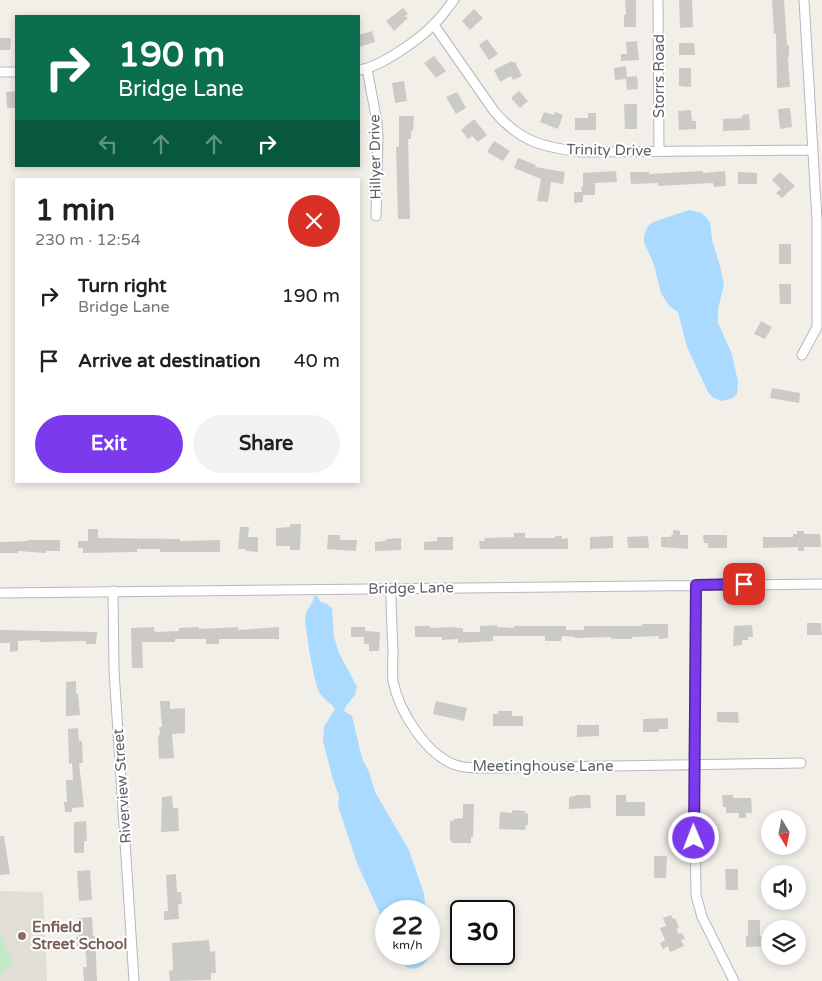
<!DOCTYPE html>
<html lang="en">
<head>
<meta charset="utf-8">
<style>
	:root { --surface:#fff; --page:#f2f2f2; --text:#202124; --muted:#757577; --accent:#7c3aed }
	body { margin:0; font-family:"Varela Round",sans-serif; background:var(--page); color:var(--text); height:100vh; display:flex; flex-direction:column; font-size:19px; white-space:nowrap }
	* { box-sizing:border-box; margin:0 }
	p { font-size:16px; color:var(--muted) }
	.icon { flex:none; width:28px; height:28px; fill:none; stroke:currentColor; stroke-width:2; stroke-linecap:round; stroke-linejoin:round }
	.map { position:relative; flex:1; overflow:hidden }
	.details { position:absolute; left:15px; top:178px; width:345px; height:305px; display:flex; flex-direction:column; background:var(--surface); border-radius:0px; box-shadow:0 2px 8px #0003 }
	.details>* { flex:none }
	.top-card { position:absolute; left:15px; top:15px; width:345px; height:152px; border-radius:0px; box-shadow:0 2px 8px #0003; background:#0b6e4f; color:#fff; overflow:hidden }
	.needle { width:32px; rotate:170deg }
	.tools { position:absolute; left:761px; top:810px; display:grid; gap:10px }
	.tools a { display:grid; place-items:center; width:45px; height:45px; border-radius:50%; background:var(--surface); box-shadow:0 2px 8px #0003; font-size:25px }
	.speed { position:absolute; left:375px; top:900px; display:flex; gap:10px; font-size:25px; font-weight:700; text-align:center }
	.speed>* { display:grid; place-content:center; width:65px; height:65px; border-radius:50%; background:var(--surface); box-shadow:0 2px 8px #0003; line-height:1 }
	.speed small { font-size:12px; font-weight:400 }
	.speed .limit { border:2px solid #111; border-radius:8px; background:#fff; color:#111 }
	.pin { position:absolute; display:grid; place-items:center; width:42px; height:42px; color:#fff; margin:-21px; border-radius:10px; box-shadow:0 2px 8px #0006 }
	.me { position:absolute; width:55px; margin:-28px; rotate:359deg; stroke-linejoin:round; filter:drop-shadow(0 0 4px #0008) }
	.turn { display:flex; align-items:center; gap:18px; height:105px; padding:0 20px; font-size:22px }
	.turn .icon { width:65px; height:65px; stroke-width:2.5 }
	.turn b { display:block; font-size:35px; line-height:42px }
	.lanes { display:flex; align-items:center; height:48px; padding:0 20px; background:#0003; justify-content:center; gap:25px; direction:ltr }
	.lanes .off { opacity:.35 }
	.round { display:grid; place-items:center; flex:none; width:52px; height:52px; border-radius:26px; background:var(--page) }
	.overview { display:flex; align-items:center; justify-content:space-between; height:85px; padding:0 20px }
	h1 { font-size:30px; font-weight:700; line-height:38px }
	.primary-button { display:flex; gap:10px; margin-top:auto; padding:10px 20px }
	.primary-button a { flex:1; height:58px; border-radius:30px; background:var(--accent); color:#fff; font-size:20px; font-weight:700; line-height:58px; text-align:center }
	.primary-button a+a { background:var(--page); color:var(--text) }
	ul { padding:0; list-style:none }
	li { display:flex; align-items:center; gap:15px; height:65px; padding:0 20px }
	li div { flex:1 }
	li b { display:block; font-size:19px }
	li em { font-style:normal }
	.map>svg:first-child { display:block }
	.education { fill:#e1ded6 }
	.green { fill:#c5e8c5 }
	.water { fill:#aadaff }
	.building { fill:#cccac5 }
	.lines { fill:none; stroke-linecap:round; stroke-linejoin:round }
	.minor-casing { stroke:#b5b8bc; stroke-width:11 }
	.minor { stroke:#fff; stroke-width:9 }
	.route-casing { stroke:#51269a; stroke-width:12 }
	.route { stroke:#7c3aed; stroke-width:9 }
	.education-dot { fill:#8d6e63; stroke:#fff; stroke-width:2 }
	.labels { text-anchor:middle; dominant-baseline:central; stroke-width:4; stroke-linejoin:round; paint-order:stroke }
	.street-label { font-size:15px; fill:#5f6368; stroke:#fff }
	.education-label { font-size:15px; font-weight:bold; fill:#785e54; stroke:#fff; text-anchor:start }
</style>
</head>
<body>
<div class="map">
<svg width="822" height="981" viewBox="0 0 822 981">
	<rect width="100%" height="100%" fill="#f1efe8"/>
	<path class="education" d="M0,891L43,892L47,981H0Z"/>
	<path class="green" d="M0,932L13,964L0,976Z"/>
	<path class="water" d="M689,210L702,213L710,222L712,240L720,266L724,285L718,309V323L732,354L738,382L737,394L733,398L722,401L712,397L708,392L687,347L678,312L669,306L661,293L654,265L644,242V236L648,226L653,222Z
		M314,596H317L321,602L327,604L332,608L334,637L339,653L357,687L355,695L346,706L344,711L352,716L362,758L369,772L375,792L409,850L424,894L426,911H386V927L357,863L338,806L339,796L333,780L323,741L324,727L335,709C331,703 323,699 319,692C314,681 305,629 305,618C306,609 313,605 314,596Z
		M429,930C430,938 431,947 429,955C427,964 416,972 407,967C402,965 400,959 398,954H429Z"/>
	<path class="building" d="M625,0H636V27H624V15H626Z
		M679,0H692L693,27L680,28Z
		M772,0H784L787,45H789V57H788V60L790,87L777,88L776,34H774Z
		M403,8L408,14L405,16L408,18L394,31L386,21Z
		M474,9L483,18L470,30L462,21Z
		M372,31L375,42L359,47V35Z
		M0,38H10L11,40L10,50H0Z
		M487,39L498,54L489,60L479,45Z
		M637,41L639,60L621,61V54H627L626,42Z
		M679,43H694L695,55H679Z
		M434,56L446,71L436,78L424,63Z
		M512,61L513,63L515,62L522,76L513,80L511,76L500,82L494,70Z
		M626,66L627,77L637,76L638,89L627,90L626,79L615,80L614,68Z
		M679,68H691V87L679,86Z
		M404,81L407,101L395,103L392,83Z
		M16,91V108H7L6,92Z
		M519,91L528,101L520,108L511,98Z
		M457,92L466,108L456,114L446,97Z
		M624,104H637V129H625Z
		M790,108L792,127L780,129L778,109Z
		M691,110L692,121H696V129L679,130L678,111Z
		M544,112L553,115L555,112L563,115L558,129L540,122Z
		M588,113H596V130H575V118H588Z
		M749,114L750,130L723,131V119L742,118V115Z
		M399,116H414L413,131H411V139H408L410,219H398L396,147H399Z
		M474,119L487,135L478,142L472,136L468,139L461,130Z
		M494,141L510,151L503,161L487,152Z
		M518,158L536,165L535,167L565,172L563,184L551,182L548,202L537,201L541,179L514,168Z
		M616,171L617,182L595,183V195H583V202L574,203V192H582L581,187H583V173Z
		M703,171V173L725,171L726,186L714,187L713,183L658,186V183L631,184L630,172H649V174Z
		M738,172L757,173V184H738Z
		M780,172L795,186L782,198L776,193L781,189L772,180Z
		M779,244H791V264H779Z
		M779,284H791V304H780Z
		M761,321L772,327L765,339L754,334Z
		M772,388L800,393L799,403L770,398Z
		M290,524H301L300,550H290V546H276V528L290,527Z
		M240,527H249L248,537H258V552L246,551V549H238Z
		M88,529H98V538L180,539V541L220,540V552H160V549H137V552L83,553V548H78V541H88Z
		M673,530L680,531V535H688V549L661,547V537H671V535H673Z
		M797,531H804V534H820L821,547H804V551H798V547L763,548V537H793V534H797Z
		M514,533H525V538H555V536H562V539L568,538V549H480L479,541H485L484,538L514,537Z
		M328,535H340V540H357L356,551L327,549Z
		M703,535H727V548H708V543H704Z
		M613,536V548L590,549V537Z
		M648,536L649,548H628L627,537Z
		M437,537H453V550H424V542L437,541Z
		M401,538V550L375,551V542L386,541V539Z
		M28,540H60V551H46V553L18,551V553H0V542L28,541Z
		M807,623H821L822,635H807Z
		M642,624H668V638L659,639V636L632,637V639H611V637L575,638V637L562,636L561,641H545V636H493V641L458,643V639L442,640V637H415V626H430V628L457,627V628H463V632H480V626L497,625V627L514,628V626H566V630H584V626H642Z
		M752,625L753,637H748V640H742V645L733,646L734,626Z
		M154,627V631L157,632L179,631V628L199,627V629L238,627V630L279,627V639H219V644H206V639H175V642H142L143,668H132L131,628Z
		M351,627H365V631L380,632L379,651H369V644H364V637H351Z
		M0,630L97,632L96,644H86V641L40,642V640L18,641V651L10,652V643H0Z
		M76,681V694L78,693L80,715L66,716V682Z
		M160,701H170V709L185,708V733L172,734L174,758L159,759L158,736L160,734L159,727H162Z
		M436,701L467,708L464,721L433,714Z
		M498,711H512V716H523V726H493V714H498Z
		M717,712H738L739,723L717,722Z
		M668,718V729H659V732H643V719Z
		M577,725H599V736L577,737Z
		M78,728L79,741H82L83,763H79L84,807L72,808V812H65L64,802H67L66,780H73L72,763L69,764L68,729Z
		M579,795H590L591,808L569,809V797Z
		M616,795H626V802H645V816H616Z
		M722,795H733V798H751L752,813H746V818H739V813H726V807H723Z
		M172,796L173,808H178L179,831L161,832L162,797Z
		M463,804H474L473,837H471V843H453L450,840V821H454L453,819L463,818Z
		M512,810L525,811V813L528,814V825H526L525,830L499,829L500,812L512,813Z
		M86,821L87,841H84V853H74V822Z
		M0,836H4L10,874L0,875Z
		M654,856H667L666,878H654Z
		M725,869H738V890H726Z
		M90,870L92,900L79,901L77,871Z
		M176,874L177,892H181L182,904H178L179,919L164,920V911H168L166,875Z
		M671,915L673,919L675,918L679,928L676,929L679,934L682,933L685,939L681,940L684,946L670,952L668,946L663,949L660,943L665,940L660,928L666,926L663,918Z
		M92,917L93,936H95L97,981H84L83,967H87L85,947L77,946L76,937H79L78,918Z
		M748,920H760V936H770V946L746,947V936H748Z
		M209,940L210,952L215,951L216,973H211V980L170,981L169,971L173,970L172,943Z"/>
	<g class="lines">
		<g class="minor-casing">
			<path id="minor" d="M658,0L659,151
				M434,25L494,111C520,142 543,147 581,152L811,150
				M367,69L377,122L378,136L376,216
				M359,70C380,67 419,40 434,24C442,17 447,8 454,0
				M0,72H16
				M802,355L817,327V220L804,0
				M696,585L694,765L696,895L702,917L734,981
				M391,589C391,609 392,630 393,650C393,660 392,671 393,681C399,712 428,758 459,766C471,769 485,768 498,768L801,763
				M113,591L114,670L134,981
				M0,593L822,584"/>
		</g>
		<use href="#minor" class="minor"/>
	</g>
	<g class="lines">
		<g class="route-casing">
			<path id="route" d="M694,838L696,585L744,584"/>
		</g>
		<use href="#route" class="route"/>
	</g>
	<circle class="education-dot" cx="22" cy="936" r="5"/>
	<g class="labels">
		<g class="street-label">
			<text transform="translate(659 76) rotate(-90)">Storrs Road</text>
			<text transform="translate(609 150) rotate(1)">Trinity Drive</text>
			<text transform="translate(375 157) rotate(-91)">Hillyer Drive</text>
			<text transform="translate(411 588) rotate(-1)">Bridge Lane</text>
			<text x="543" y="766">Meetinghouse Lane</text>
			<text transform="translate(122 786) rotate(-94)">Riverview Street</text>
		</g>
		<g class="education-label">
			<text x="32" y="927">Enfield<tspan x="32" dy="17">Street School</tspan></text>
		</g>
	</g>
</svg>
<div class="tools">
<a><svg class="needle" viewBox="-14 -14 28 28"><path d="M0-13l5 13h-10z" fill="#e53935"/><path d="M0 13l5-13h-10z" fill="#757577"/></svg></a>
<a><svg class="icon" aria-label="sound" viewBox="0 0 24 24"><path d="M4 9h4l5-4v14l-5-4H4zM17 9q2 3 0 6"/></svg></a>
<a><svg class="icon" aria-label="layers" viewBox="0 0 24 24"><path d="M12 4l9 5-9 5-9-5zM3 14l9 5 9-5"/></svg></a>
</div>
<div class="speed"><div>22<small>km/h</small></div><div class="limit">30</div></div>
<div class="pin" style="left:744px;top:584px;background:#d93025"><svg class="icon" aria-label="arrive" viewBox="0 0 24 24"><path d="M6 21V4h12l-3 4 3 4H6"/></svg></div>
<svg class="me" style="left:694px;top:838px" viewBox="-20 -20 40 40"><circle r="17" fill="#7c3aed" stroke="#fff" stroke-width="3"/><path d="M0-11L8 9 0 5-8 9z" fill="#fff"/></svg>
<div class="top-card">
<div class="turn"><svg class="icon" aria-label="right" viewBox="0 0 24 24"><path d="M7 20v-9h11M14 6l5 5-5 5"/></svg><div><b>190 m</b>Bridge Lane</div></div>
<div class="lanes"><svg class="icon off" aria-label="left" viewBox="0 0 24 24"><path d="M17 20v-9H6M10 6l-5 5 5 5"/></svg><svg class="icon off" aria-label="ahead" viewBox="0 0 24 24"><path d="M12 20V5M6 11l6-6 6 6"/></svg><svg class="icon off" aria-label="ahead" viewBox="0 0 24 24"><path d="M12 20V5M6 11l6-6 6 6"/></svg><svg class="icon" aria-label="right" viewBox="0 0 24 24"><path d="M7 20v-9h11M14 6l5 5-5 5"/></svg></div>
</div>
<section class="details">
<div class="overview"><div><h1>1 min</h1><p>230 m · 12:54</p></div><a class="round" style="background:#d93025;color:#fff"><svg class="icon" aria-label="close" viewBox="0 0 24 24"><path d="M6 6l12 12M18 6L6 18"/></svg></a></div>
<ul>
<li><svg class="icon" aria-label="right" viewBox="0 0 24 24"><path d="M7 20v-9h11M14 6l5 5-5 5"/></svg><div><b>Turn right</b><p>Bridge Lane</p></div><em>190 m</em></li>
<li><svg class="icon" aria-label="arrive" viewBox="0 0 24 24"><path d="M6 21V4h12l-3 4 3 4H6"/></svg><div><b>Arrive at destination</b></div><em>40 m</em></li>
</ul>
<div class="primary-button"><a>Exit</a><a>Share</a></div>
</section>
</div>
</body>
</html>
